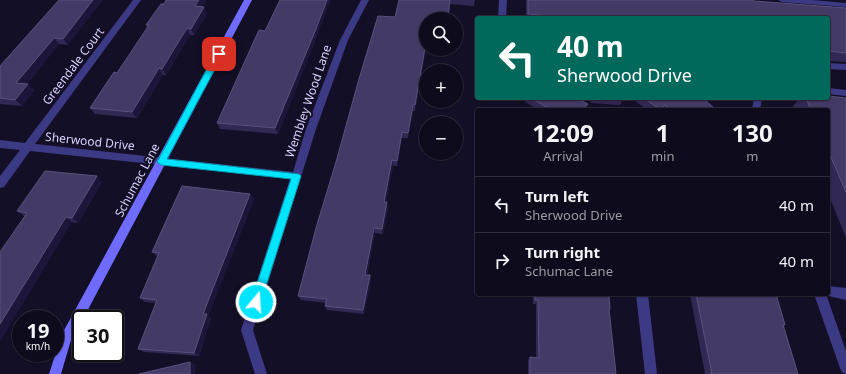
<!DOCTYPE html>
<html lang="en">
<head>
<meta charset="utf-8">
<style>
	:root { --surface:#0e0b1c; --page:#1c1929; --text:#f1f3f6; --muted:#9b9ba3; --line:#2e2b3b }
	body { margin:0; font-family:"Noto Sans",sans-serif; background:var(--page); color:var(--text); height:100vh; display:flex; flex-direction:column; font-size:15px; white-space:nowrap }
	* { box-sizing:border-box; margin:0 }
	p { font-size:13px; color:var(--muted) }
	.icon { flex:none; width:22px; height:22px; fill:none; stroke:currentColor; stroke-width:2; stroke-linecap:round; stroke-linejoin:round }
	.map { position:relative; flex:1; overflow:hidden }
	.side { position:absolute; left:475px; top:108px; width:355px; height:188px; display:flex; flex-direction:column; background:var(--surface); border-radius:4px; box-shadow:0 1px 3px #0004,0 0 0 1px var(--line) }
	.side>* { flex:none }
	.banner { position:absolute; left:475px; top:16px; width:355px; height:84px; border-radius:4px; box-shadow:0 1px 3px #0004,0 0 0 1px var(--line); background:#00695c; color:#fff; overflow:hidden }
	.fabs { position:absolute; left:419px; top:12px; display:grid; gap:8px }
	.fabs a { display:grid; place-items:center; width:44px; height:44px; border-radius:50%; background:var(--surface); box-shadow:0 1px 3px #0004,0 0 0 1px var(--line); font-size:20px }
	.speed { position:absolute; left:12px; top:310px; display:flex; gap:8px; font-size:20px; font-weight:700; text-align:center }
	.speed>* { display:grid; place-content:center; width:52px; height:52px; border-radius:50%; background:var(--surface); box-shadow:0 1px 3px #0004,0 0 0 1px var(--line); line-height:1 }
	.speed small { font-size:10px; font-weight:400 }
	.speed .limit { border:2px solid #111; border-radius:6px; background:#fff; color:#111 }
	.pin { position:absolute; display:grid; place-items:center; width:34px; height:34px; color:#fff; margin:-17px; border-radius:8px; box-shadow:0 2px 6px #0006 }
	.me { position:absolute; width:44px; margin:-22px; rotate:18deg; stroke-linejoin:round; filter:drop-shadow(0 0 3px #0008) }
	.turn { display:flex; align-items:center; gap:14px; height:84px; padding:0 16px; font-size:18px }
	.turn .icon { width:52px; height:52px; stroke-width:2.5 }
	.turn b { display:block; font-size:28px; line-height:34px }
	.eta { display:flex; justify-content:space-evenly; align-items:center; height:68px; text-align:center }
	.eta b { font-size:24px; font-weight:700; line-height:28px }
	ul { padding:0; list-style:none }
	li { display:flex; align-items:center; gap:12px; height:56px; padding:0 16px; border-top:1px solid var(--line) }
	li div { flex:1 }
	li b { display:block; font-size:15px }
	li em { font-style:normal }
	.map>svg:first-child { display:block }
	.lines { fill:none; stroke-linecap:round; stroke-linejoin:round }
	.lane { fill:#3d3a85; fill-rule:evenodd }
	.street { fill:#3d3a85; fill-rule:evenodd }
	.secondary { fill:#6f6bff; fill-rule:evenodd }
	.wall { fill:#312854 }
	.shaded-wall { fill:#1d163a }
	.building { fill:#433a66; stroke:#5a527e }
	.route { fill:#00e5ff; stroke:#0095a6 }
	.labels { text-anchor:middle; dominant-baseline:central; stroke-width:4; stroke-linejoin:round; paint-order:stroke }
	.street-label { font-size:12px; fill:#d9d4ff; stroke:#130f26 }
</style>
</head>
<body>
<div class="map">
<svg width="846" height="374" viewBox="0 0 846 374">
	<rect width="100%" height="100%" fill="#130f26"/>
	<g class="lines">
		<path class="lane" d="M499,0H507L506,18H498Z
			M778,0H812L846,3V7L782,2Z
			M828,63L846,64V70L828,69Z
			M828,286L846,288V300L824,295L828,294Z"/>
		<path class="street" d="M133,0H141L35,144L293,172L306,129L340,40L361,0H369L348,40L316,129L253,330L267,374H255L241,330L290,179L30,151L4,187L0,188V176L20,150L0,148V140L25,143Z
			M828,88L846,90V96L828,94Z
			M754,98H762L760,110H752Z
			M636,294H648L657,374H645Z
			M814,294H826L846,351V374L842,372L840,368Z"/>
		<path class="secondary" d="M244,0H252L83,319H81V322L71,340L61,374H49L62,334Z"/>
	</g>
	<path class="wall" d="M59,0L68,45L59,44L27,84L34,90L22,106L0,104V66Z
		M399,0H475L474,6L450,4L448,19H426V48L415,111H413L408,138H402L397,166H393L386,202L388,208L383,234L375,233L367,275H370L371,280L364,314L327,310L325,306L326,303L301,300L298,296L395,17Z
		M526,0H752L754,1L846,8V62L828,61V18H526Z
		M202,7H204L207,14L194,35H190L166,75H163L137,118L95,114L90,108L117,73L147,28L146,25Z
		M265,31L317,36L278,134L220,129L217,123Z
		M526,98H577L585,110H539L525,102Z
		M590,98H623V99L620,105L591,103Z
		M639,98H703L716,110H648L636,102Z
		M800,98H846V238L828,193V110H795L793,106Z
		M102,182L78,223L24,216L17,211Z
		M250,194L254,199L208,316L211,318L199,356L144,352L138,349L156,303L145,302L140,298L158,257L152,252Z
		M533,294H609L610,309L609,310L616,374H528V360L530,357L536,358V304H533Z
		M690,294H776L785,325L784,326L798,374H705Z"/>
	<path class="shaded-wall" d="M93,0H103L68,45L63,39Z
		M199,0H206L199,13L195,6Z
		M327,0H331L317,36L278,134L275,128Z
		M204,7L207,14L194,35L191,29Z
		M187,28L190,35L166,75L162,69Z
		M54,38L59,44L23,89L16,83Z
		M426,42V48L415,111V105Z
		M159,68L163,75L137,118L132,112Z
		M28,84L34,90L22,106L15,100Z
		M588,104L585,110H583Z
		M413,105V111L408,138V133Z
		M665,105L662,110H659L660,109Z
		M402,132V138L397,166V161Z
		M392,160L393,166L385,207L384,202Z
		M97,176L102,182L78,223L72,218Z
		M250,194L254,199L208,316L211,318L199,356L194,353L203,314Z
		M387,202L388,208L383,234L382,229Z
		M66,217L72,222L0,342V324Z
		M374,228L375,233L366,279L365,275Z
		M370,275L371,280L364,314L363,310Z
		M190,362L196,365L195,374H190Z"/>
	<path class="building" d="M59,0H93L63,39L54,38L16,83L28,84L15,100L0,98V66Z
		M166,0H199L195,6L204,7L191,29L187,28L162,69L159,68L132,112L90,108L114,72L117,73L149,25H146L161,4H164Z
		M280,0H327L316,29L275,128L217,123L259,30L265,31Z
		M399,0H450L448,17L431,16L430,19H426V42L415,105H413L408,133L402,132L397,161L392,160L384,202H387L382,229L374,228L365,275H370L363,310L325,306L327,299L298,296L316,228L336,162L359,79L378,16L395,17Z
		M528,0H752L754,1L846,8V53L828,51V18H574L528,14Z
		M828,96L846,98V192L828,150V110H811L806,98H828Z
		M530,98H577L588,104L583,110H552Z
		M609,98H623V99Z
		M643,98H703L716,110H670L665,105L660,109Z
		M45,171L97,176L72,218L66,217L0,324V252L27,213L17,211Z
		M182,186L250,194L203,314H207L194,353L138,349L157,300L140,298L159,253L152,252Z
		M535,294H609L610,309H609L616,374H530V357L539,358L538,300H535Z
		M696,294H776L785,325H783L798,374H711L710,373L712,374Z
		M190,362V374H139Z"/>
	<path class="route" d="M219,51L223,54L167,159L299,174L301,176L261,302L260,306L256,307L252,306L251,302L291,179L161,165L157,162L215,54Z"/>
	<g class="labels">
		<g class="street-label">
			<text transform="translate(73 66) rotate(-53)">Greendale Court</text>
			<text transform="translate(308 101) rotate(-71)">Wembley Wood Lane</text>
			<text transform="translate(90 141) rotate(6)">Sherwood Drive</text>
			<text transform="translate(137 180) rotate(-62)">Schumac Lane</text>
		</g>
	</g>
</svg>
<div class="fabs">
<a><svg class="icon" aria-label="search" viewBox="0 0 24 24"><circle cx="10" cy="10" r="6"/><path d="M15 15l6 6"/></svg></a>
<a>+</a>
<a>−</a>
</div>
<div class="speed"><div>19<small>km/h</small></div><div class="limit">30</div></div>
<div class="pin" style="left:219px;top:54px;background:#d93025"><svg class="icon" aria-label="arrive" viewBox="0 0 24 24"><path d="M6 21V4h12l-3 4 3 4H6"/></svg></div>
<svg class="me" style="left:256px;top:302px" viewBox="-20 -20 40 40"><circle r="17" fill="#00e5ff" stroke="#fff" stroke-width="3"/><path d="M0-11L8 9 0 5-8 9z" fill="#fff"/></svg>
<div class="banner">
<div class="turn"><svg class="icon" aria-label="left" viewBox="0 0 24 24"><path d="M17 20v-9H6M10 6l-5 5 5 5"/></svg><div><b>40 m</b>Sherwood Drive</div></div>
</div>
<section class="side">
<div class="eta">
<div><b>12:09</b><p>Arrival</p></div>
<div><b>1</b><p>min</p></div>
<div><b>130</b><p>m</p></div>
</div>
<ul>
<li><svg class="icon" aria-label="left" viewBox="0 0 24 24"><path d="M17 20v-9H6M10 6l-5 5 5 5"/></svg><div><b>Turn left</b><p>Sherwood Drive</p></div><em>40 m</em></li>
<li><svg class="icon" aria-label="right" viewBox="0 0 24 24"><path d="M7 20v-9h11M14 6l5 5-5 5"/></svg><div><b>Turn right</b><p>Schumac Lane</p></div><em>40 m</em></li>
</ul>
</section>
</div>
</body>
</html>
